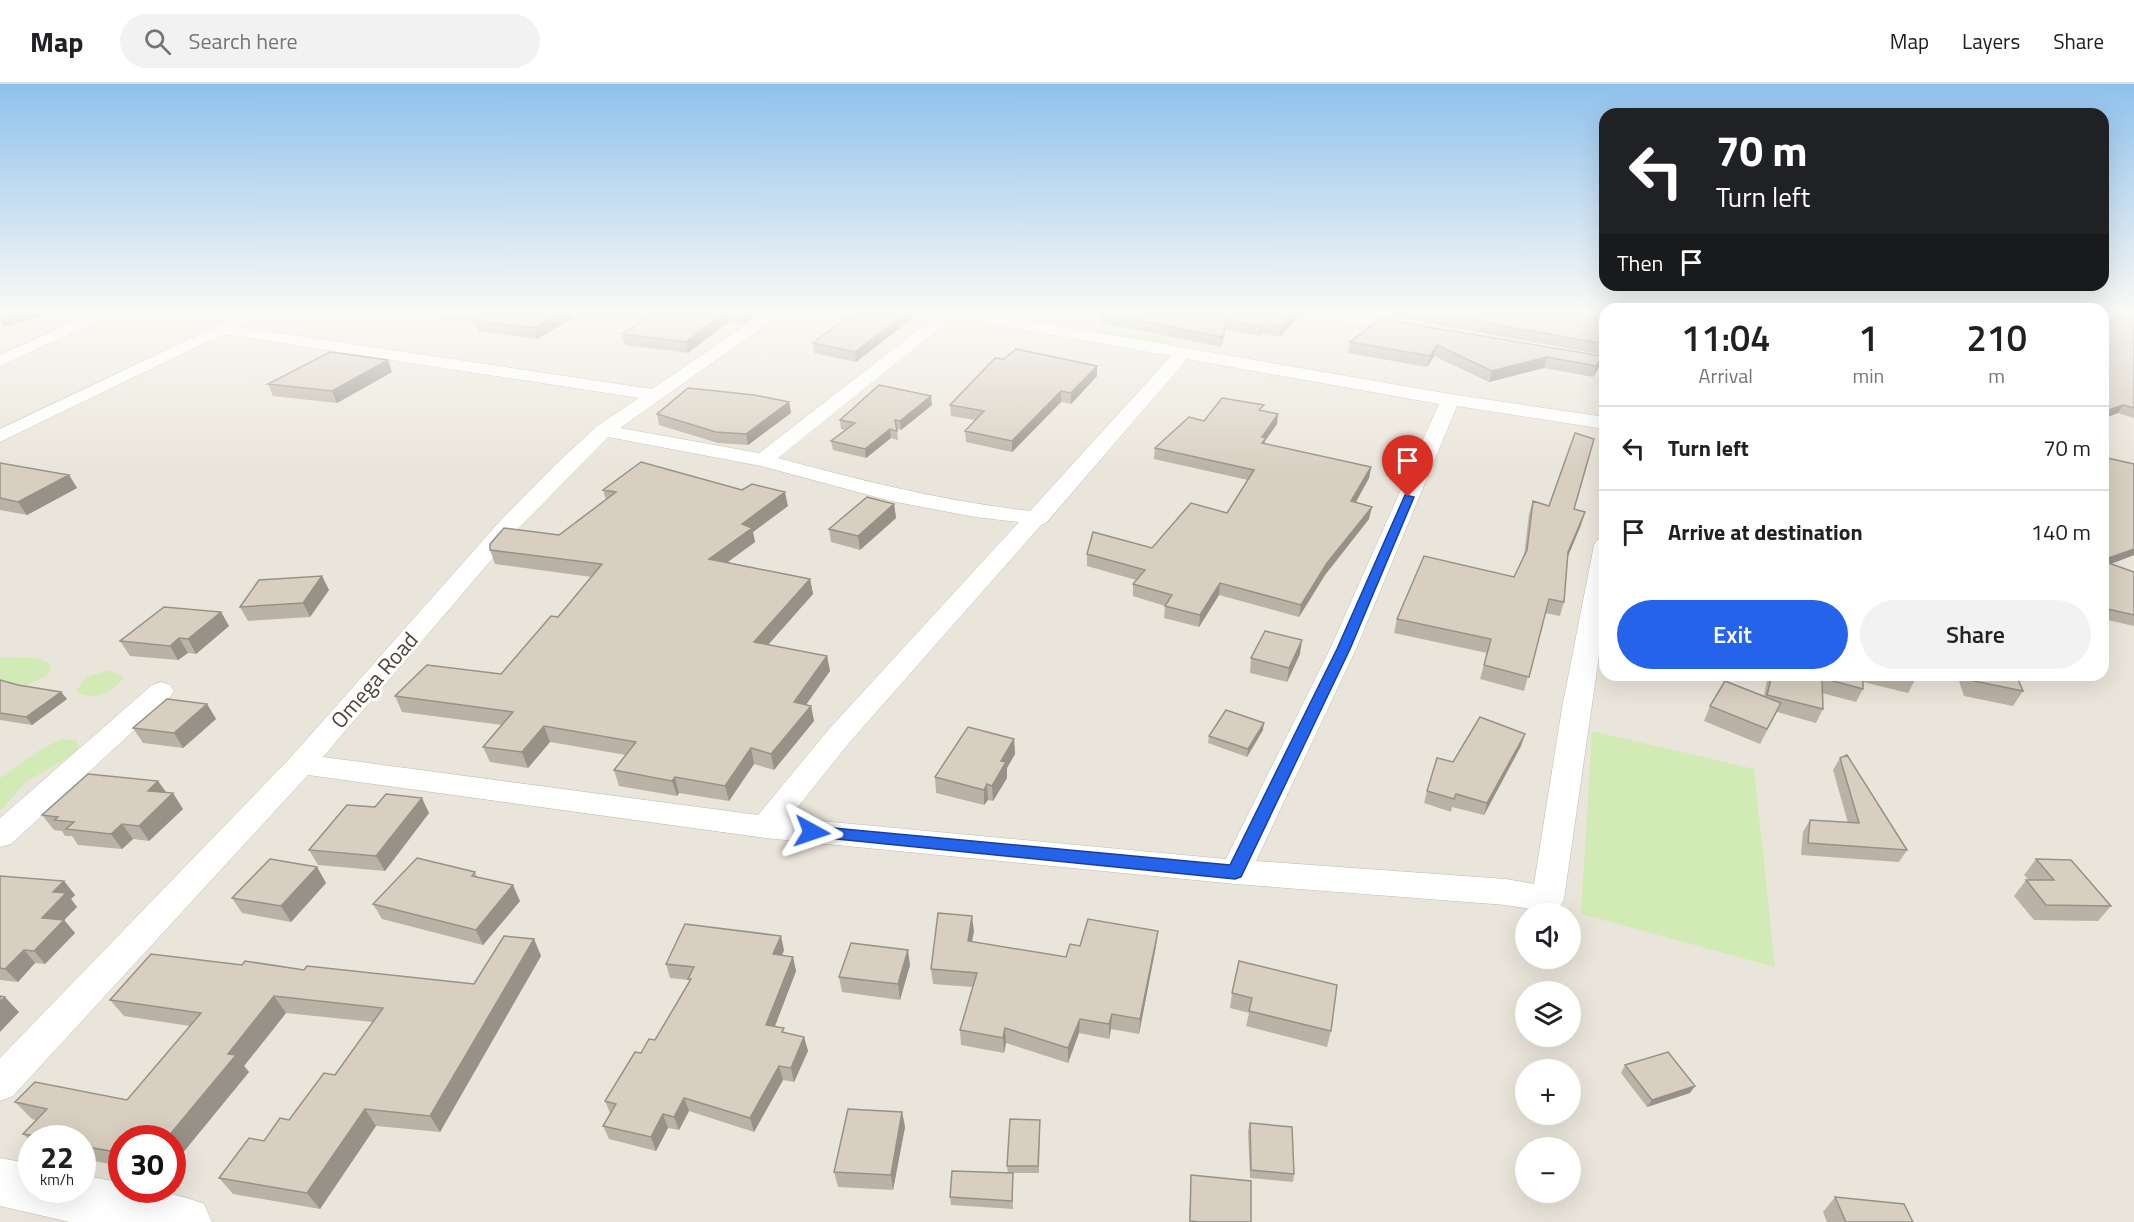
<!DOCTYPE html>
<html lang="en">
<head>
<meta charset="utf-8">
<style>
	:root { --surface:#fff; --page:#f2f2f2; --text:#202124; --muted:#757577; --line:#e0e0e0; --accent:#2563eb }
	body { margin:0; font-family:"Titillium Web",sans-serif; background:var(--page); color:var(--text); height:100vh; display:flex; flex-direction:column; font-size:22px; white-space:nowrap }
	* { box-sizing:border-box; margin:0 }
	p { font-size:20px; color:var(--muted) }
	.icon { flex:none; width:33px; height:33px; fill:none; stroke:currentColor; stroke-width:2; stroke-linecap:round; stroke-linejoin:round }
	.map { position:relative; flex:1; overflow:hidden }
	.details { position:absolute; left:1599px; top:219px; width:510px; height:378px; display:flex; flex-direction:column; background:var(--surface); border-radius:18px; box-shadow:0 6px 24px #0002 }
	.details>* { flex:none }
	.hud { position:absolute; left:1599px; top:24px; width:510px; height:183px; border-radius:18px; box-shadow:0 6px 24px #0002; background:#202124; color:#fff; overflow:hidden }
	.controls { position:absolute; left:1515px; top:819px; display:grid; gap:12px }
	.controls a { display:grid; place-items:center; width:66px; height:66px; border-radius:50%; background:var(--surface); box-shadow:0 6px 24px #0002; font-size:30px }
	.speed { position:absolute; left:18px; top:1041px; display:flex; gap:12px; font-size:30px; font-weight:700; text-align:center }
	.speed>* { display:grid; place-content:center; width:78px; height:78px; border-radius:50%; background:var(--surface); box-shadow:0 6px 24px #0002; line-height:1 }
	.speed small { font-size:15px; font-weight:400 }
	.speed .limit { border:9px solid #d22; background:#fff; color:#111 }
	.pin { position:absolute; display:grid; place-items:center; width:51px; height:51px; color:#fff; margin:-62px -26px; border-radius:50% 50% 50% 0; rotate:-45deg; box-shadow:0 0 6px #0007 }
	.pin .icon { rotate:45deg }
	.me { position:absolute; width:66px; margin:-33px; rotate:95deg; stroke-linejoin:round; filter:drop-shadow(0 0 4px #0008) }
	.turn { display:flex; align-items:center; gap:21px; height:126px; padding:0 18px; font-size:27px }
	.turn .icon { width:78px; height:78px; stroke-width:2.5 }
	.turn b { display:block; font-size:42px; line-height:51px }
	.then { display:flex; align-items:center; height:57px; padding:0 18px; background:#0003; gap:12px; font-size:22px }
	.eta { display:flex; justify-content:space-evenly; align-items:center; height:102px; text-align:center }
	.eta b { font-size:36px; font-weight:600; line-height:42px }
	.button { display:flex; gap:12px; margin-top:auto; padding:12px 18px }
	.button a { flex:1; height:69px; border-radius:36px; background:var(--accent); color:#fff; font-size:24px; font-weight:600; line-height:69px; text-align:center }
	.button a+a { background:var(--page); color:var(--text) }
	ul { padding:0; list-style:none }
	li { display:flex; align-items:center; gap:18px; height:84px; padding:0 18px; border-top:2px solid var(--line) }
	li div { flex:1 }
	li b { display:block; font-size:22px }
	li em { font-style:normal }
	header { display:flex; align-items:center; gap:36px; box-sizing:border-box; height:84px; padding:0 30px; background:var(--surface); border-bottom:2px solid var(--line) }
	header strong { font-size:28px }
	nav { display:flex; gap:33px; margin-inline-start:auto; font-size:21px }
	.search { width:420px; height:54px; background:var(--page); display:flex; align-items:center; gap:15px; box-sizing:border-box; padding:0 21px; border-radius:33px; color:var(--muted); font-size:22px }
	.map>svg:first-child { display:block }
	.residential { fill:#eae5da; fill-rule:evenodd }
	.green { fill:#d2eab5 }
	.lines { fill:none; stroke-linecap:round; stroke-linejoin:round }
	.minor-casing { stroke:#c2bbae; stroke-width:1 }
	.tertiary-casing { stroke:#c2bbae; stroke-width:1 }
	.minor { fill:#fff; fill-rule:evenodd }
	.tertiary { fill:#fff; fill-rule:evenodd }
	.wall { fill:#bab2a6 }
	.shaded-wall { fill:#979187 }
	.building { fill:#d8cfc1; stroke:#979187; stroke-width:1.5 }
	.route { fill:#2563eb; stroke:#184099; stroke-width:1.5 }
	.labels { text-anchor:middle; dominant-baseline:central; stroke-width:6; stroke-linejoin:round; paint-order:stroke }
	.street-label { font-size:22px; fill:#4b4439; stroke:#fff }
</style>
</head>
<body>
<header>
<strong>Map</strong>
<div class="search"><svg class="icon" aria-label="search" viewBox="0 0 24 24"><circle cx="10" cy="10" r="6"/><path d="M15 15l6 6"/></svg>Search here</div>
<nav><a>Map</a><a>Layers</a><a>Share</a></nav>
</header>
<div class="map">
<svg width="2134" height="1138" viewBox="0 0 2134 1138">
	<rect width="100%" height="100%" fill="#f6f3ec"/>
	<path class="residential" d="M0,226H1605V591H2103V226H2134V1138H0ZM1526,830H1570V874H1526ZM1526,908H1570V952H1526ZM1526,986H1570V1030H1526ZM32,1054H82V1106H32ZM122,1054H172V1106H122ZM1526,1064H1570V1108H1526Z"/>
	<path class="green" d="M1105,246L1161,253L1172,259L1134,256L1103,250Z
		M0,573L37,574L51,580L48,591L23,603L0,605Z
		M110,586L124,593C112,608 95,619 76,607L86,593Z
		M1592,647L1754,685L1775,883L1581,830Z
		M61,655L76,656L80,663L69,673L26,698L0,727V694L40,666Z"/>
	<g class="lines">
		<g class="minor-casing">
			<path id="minor" d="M99,226H121L0,282V271Z
				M251,226H274L239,243L652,305L768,226H787L620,344L759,369L937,231L930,226H968L1450,310L1605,333V345L1457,322L1356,565L1256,777L1506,795L1534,800L1562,624L1594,461L1597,456L1605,454V530L1564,815L1559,824L1548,828L1506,821L1235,800L765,754L308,691L13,1012L0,1017V974L291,673L500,437L556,380L597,342L639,314L223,250L0,358V345ZM953,233L1171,272L1030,427C943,417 862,397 778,374ZM1187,275L1439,320L1330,565L1226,775L789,734L849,659L1042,440L1046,439ZM608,353L761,382L891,417L975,433L1019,438L829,645L758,731L323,673L516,447Z
				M1302,226H1339L1410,239L1418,244L1410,249L1310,231Z
				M161,598L170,601L174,607L170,613L11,760L0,763V734L152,601Z"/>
		</g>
		<g class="tertiary-casing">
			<path id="tertiary" d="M0,1074L32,1080V1106H82V1091L122,1099V1106C151,1106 177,1109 204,1120L212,1138H70L0,1122Z"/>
		</g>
		<use href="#minor" class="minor"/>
		<use href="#tertiary" class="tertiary"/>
	</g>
	<path class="wall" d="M436,226H752L751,235L744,239L728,238L688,269L625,261L622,250L647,235L587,232L581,235L573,234L537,255L478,247L474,238L439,235Z
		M858,226H912L913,234L856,278L814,269L813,259Z
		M1395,226H1605V271L1393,233Z
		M2134,226V334L2118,329Z
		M1302,228L1280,253L1262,249L1260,252L1225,245L1222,263L1100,239V229Z
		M1380,235L1599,283L1593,293L1544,284L1489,298L1434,272L1427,283L1348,269L1350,258Z
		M1004,275L1097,282V292L1071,320L1061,318L1012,368L966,358L965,347L975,336L951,332L950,321Z
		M392,288L337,319L273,312L268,300Z
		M789,318L791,329L748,361L718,359L659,341L657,330Z
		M932,321L901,346L897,345L898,356L891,354L866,374L833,366L831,357L845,346L841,345L840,336Z
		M1263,327L1277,340L1265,357V360L1371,383L1369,394L1355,418L1369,435L1325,491L1299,533L1219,511L1199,543L1164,534L1165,522L1133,512V500L1136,496L1087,482V470L1152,464L1227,429L1248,396L1154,375L1155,364L1204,337Z
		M2103,373L2134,380V471L2110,480L2134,488V542L2103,535Z
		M0,379L69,391L77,404L27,431L0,426Z
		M603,406L788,422L753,448L755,458L727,478L810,495L813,510L768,561L827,572L830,587L806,621L811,622L814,637L774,686L754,680L729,717L679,709L677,712L619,702L614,686L626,671L550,658L528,684L490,678L483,663L502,641L402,628L395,612L501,590L558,533L592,493L495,480L490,466L559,451L606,416Z
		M1533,417L1549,422L1574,425L1581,441L1568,472L1564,518L1560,532L1545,529L1524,607L1480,595L1487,569L1394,549L1397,535L1514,493L1524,472L1529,430Z
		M894,420L896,434L860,466L831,458L829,445Z
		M322,492L329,506L310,533L248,537L240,523Z
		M221,528L229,542L196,570L188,569L178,576L130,572L120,557Z
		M2103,543L2107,546L2103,553Z
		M1300,570L1287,598L1250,589L1251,574Z
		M1768,591H1914L1915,596L1908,609L1863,598V605L1856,618L1822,609L1823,625L1816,639L1777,628L1760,660L1704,637L1710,622L1764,612Z
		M1957,591H2016L2023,607L2013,622L1964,612Z
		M0,596L18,601L61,608L67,615L32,641L0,636Z
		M207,620L216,635L183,664L143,659L133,644Z
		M1263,646L1247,673L1208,659L1209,652Z
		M1014,655L1015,670L1007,684V694L993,717L988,716L984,721L936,709L935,693Z
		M1521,662L1484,731L1452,723L1451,728L1424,719L1427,707L1453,678Z
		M1840,674L1907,766L1899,778L1801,771L1803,748L1810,736L1848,739L1833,686Z
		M166,709L183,725L149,757L133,755L122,765L78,761L72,752H65L62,747L54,746L42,731Z
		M375,723L429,729L385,787L318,781L309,766Z
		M2036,775L2111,822L2098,837L2034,836L2014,812L2026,796H2029L2024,791Z
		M317,783L326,799L291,838L242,829L232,814Z
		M475,788L477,793L520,817L483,861L382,835L373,820Z
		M0,792L64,797L75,811L71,815L77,823L64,836L75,849L45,880L35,879L18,898L0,896Z
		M974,847L972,858L1066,873L1080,862H1156L1139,950L1111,945L1109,955L1079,949L1068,979L1006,959L1004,969L961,961L960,946L973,903L933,900L931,885Z
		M534,855L541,872L440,1048L376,1042L320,1125L233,1110L219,1094L289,1036L335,991L373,938L286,929L244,982L249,988L172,1082V1054H122V1082L82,1075V1054H32V1058L23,1050L36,1036L32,1035L15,1018L127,1016L190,942L124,932L110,916L242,881L474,900Z
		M784,866L782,872L793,873L796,887L775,942L785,949L804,953L808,967L794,998L783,996L754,1048L689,1027L679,1046L668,1044L656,1067L609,1055L603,1042L610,1029L605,1017L641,969L655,956L689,898V896L670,894L666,880Z
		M1239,877L1331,947L1327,963L1246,942L1249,929L1230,924L1232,909Z
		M910,881L900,916L842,908L839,893Z
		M1625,981L1690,1009L1647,1023L1621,989Z
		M902,1028L905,1043L893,1106L838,1103L834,1088Z
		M1040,1036L1039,1089H1012L1013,1125L951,1121L950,1113L1008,1089L1007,1082Z
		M1250,1039L1294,1090L1293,1098L1250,1094L1248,1047Z
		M1191,1091L1251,1138H1189Z
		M1835,1113L1913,1138H1827L1823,1128Z"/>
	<path class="shaded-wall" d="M25,226H60L4,243L0,236V234Z
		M565,226H571L573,234L537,255L534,244Z
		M579,226H585L587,232L581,235Z
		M746,226H752L751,235L744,239L743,229Z
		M910,226H912L913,234L856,278L855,268Z
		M1296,226H1302V228L1280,253L1281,243Z
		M726,228L728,238L688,269L686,258Z
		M1226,236L1225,245L1222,263L1223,253Z
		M1263,239L1262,249L1260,252L1261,242Z
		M1437,261L1434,272L1427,283L1430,272Z
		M1602,272L1599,283L1593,293L1596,282Z
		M1547,273L1544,284L1489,298L1492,287Z
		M388,276L392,288L337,319L332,307Z
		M1097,282V292L1071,320V309Z
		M1061,307V318L1012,368V357Z
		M931,312L932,321L901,346L900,337Z
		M789,318L791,329L748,361L746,350Z
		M2123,321L2118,329L2103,335V328Z
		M1278,330L1277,340L1265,357L1264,365L1262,353Z
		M890,345L891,354L866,374L865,365Z
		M1371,383L1369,394L1350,429L1351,417Z
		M69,391L77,404L27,431L18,418Z
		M785,408L788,422L753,448L755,458L713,489L709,475L742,440Z
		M894,420L896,434L860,466L858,452Z
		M1372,423L1369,435L1325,491L1299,533L1301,521L1327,479Z
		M1585,428L1581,441L1564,482L1568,468Z
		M2134,465V471L2103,483V476Z
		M322,492L329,506L310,533L303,519Z
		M810,495L813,510L757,573L754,558Z
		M1220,499L1219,511L1199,543L1200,531Z
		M221,528L229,542L196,570L188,555Z
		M179,554L188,569L178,576L170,562Z
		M1302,556L1300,570L1287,598L1289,584Z
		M827,572L830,587L797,633L794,618Z
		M61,608L67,615L32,641L26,633Z
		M207,620L216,635L183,664L174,649Z
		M811,622L814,637L774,686L771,670Z
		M1264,639L1263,646L1247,673L1248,665Z
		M544,642L550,658L528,684L522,668Z
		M1525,650L1521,662L1484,731L1487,719Z
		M1014,655L1015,670L1007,684V694L993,717L992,702L1001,677Z
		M751,664L754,680L729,717L725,702Z
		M675,693L679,709L677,712L672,697Z
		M158,697L169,712L148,707Z
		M987,700L988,716L984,721V706Z
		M173,709L183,725L149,757L139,742Z
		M422,714L429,729L385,787L376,772Z
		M122,740L133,755L122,765L111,750Z
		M317,783L326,799L291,838L281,822Z
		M64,797L75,811L71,815L77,823L64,836L75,849L45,880L34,867L42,834L53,808Z
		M513,801L520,817L483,861L476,846Z
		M972,832L974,847L969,872L968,857Z
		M1158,847L1156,862L1139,950L1140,935Z
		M781,852L784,866L777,884L773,870Z
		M534,855L541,872L440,1048L430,1032Z
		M24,866L35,879L18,898L5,885Z
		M908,866L910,881L900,916L898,900Z
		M793,873L796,887L770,955L766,941Z
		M274,912L286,929L244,982L249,988L172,1082V1054H167L228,970Z
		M5,913L19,928L0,948V918Z
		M1112,930L1111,945L1109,955V940Z
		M1080,935L1079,949L1068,979V964Z
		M1005,944L1006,959L1004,969L1003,954Z
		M804,953L808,967L794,998L791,984Z
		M779,982L783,996L754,1048L750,1034Z
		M1695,1002L1690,1009L1647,1023L1652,1016Z
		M684,1014L689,1027L679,1046L674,1033Z
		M365,1025L376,1042L320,1125L307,1109Z
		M902,1028L905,1043L893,1106L891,1091Z
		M663,1030L668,1044L656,1067L651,1053Z"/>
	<path class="building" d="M0,226H25L0,234Z
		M460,226H565L534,244L474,237L488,229Z
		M660,226H746L743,229L726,228L686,258L622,250Z
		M858,226H910L855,268L813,259Z
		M1103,226H1228V228L1230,226H1296L1281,243L1263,239L1261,242L1226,236L1223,253L1100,229Z
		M1414,226H1605V260Z
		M2103,226H2134V324L2123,321L2103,328Z
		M1380,235L1602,272L1596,282L1547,273L1492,287L1437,261L1430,272L1350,258Z
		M1016,265L1097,282L1071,309L1061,307L1012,357L965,347L984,327L950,321L995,274L1004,275Z
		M330,268L388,276L332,307L268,300Z
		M879,301L931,312L900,337L895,336L897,347L890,345L865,365L831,357L855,339L840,336Z
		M688,304L754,311L789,318L746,350L716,348L657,330Z
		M1222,314L1264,321L1259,326L1278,330L1262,353L1266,354L1262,359L1371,383L1351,417L1372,423L1327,479L1301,521L1220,499L1200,531L1165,522L1172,511L1133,500L1145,486L1087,470L1093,448L1152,464L1191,419L1227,429L1254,386L1155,364L1189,333L1204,337Z
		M1575,349L1594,355L1574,425L1585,428L1568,468L1564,518L1549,515L1529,593L1484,581L1491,555L1397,535L1424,472L1514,493L1527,466L1533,417L1549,422Z
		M2103,373L2134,380V465L2103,476Z
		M641,378L742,406L752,400L785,408L742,440L752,444L709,475L810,495L754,558L827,572L794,618L811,622L771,670L751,664L725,702L675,693L672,697L614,686L636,658L544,642L522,668L483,663L513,628L395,612L427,581L501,590L551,532L558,533L602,480L490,466V460L504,444L559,451L616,408L603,406Z
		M0,379L69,391L18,418L0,414Z
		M867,413L894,420L858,452L829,445Z
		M2103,477L2134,488V531L2103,524Z
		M322,492L303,519L240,523L259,496Z
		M164,523L221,528L188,555L179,554L170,562L120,557Z
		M1265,547L1302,556L1289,584L1251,574Z
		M1772,591H1863V605L1822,594L1823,625L1767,611Z
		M1895,591H1914L1915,596Z
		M1971,591H2016L2023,607L1974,597Z
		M0,596L18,601L61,608L26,633L0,629Z
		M1725,597L1781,619L1767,645L1710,622Z
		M167,615L207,620L174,649L133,644Z
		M1226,626L1264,639L1248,665L1209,652Z
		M1480,633L1525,650L1487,719L1456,710L1454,715L1427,707L1437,674L1453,678Z
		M968,643L1014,655L1001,677L1006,678L992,702L987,700L984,706L935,693Z
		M1847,671L1907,766L1808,759L1810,736L1859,739L1840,674Z
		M88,690L158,697L148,707L173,709L139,742L122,740L111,750L66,745L74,738L54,736L58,733L42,731Z
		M386,710L422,714L376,772L309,766L347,721L375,723Z
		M417,774L475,788L472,792L513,801L476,846L373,820Z
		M270,775L317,783L281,822L232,814Z
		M2036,775L2071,776L2111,822L2046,821L2026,796H2054Z
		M0,792L64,797L53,808L66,809L42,834L64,836L34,867L24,866L5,885L0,884Z
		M938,829L972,832L968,857L1066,873L1070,860L1080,862L1088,835L1158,847L1140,935L1112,930L1109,940L1080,935L1068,964L1005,944L1003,954L960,946L977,889L931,885Z
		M685,840L781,852L773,870L793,873L766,941L784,944L782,948L804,953L791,984L779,982L750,1034L684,1014L674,1033L663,1030L651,1053L603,1042L616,1020L605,1017L635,968L641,969L649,955L655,956L691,895H688L694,883L666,880Z
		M504,852L534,855L430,1032L365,1025L307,1109L219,1094L249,1054L264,1057L280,1034L289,1036L324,989L335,991L383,924L274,912L228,970L236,971L167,1054H122V1069L82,1062V1054H47L23,1050L47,1025L15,1018L35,998L127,1016L201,929L110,916L151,870L242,881L245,877L304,886L307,882L474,900Z
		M851,859L908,866L898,900L839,893Z
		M1239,877L1337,901L1331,947L1249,927L1252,914L1232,909Z
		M0,912L5,913L0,918Z
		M1668,968L1695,1002L1652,1016L1625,981Z
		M848,1025L902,1028L891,1091L834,1088Z
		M1010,1035L1040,1036L1038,1082H1007Z
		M1250,1039L1292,1043L1294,1090L1251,1086Z
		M952,1087L1013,1089L1012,1117L950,1113Z
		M1191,1091L1251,1097V1138H1201L1190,1137Z
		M1835,1113L1904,1120L1913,1138H1846Z"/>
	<linearGradient id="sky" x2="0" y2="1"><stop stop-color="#8fc1ec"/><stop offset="0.59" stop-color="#fbfaf6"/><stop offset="1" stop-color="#fbfaf6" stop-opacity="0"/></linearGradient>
	<rect width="2134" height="386" fill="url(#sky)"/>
	<path class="route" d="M1405,411L1414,413L1350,565L1241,793L1235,795L807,752L804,748L812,742L1230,781L1337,565Z"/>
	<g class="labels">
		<g class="street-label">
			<text transform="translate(374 596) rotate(-49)">Omega Road</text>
		</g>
	</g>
</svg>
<div class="controls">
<a><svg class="icon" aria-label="sound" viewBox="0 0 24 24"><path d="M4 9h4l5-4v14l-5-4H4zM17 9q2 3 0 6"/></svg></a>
<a><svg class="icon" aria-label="layers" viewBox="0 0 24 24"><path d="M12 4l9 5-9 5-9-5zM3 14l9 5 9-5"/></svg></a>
<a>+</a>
<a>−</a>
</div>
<div class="speed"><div>22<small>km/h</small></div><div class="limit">30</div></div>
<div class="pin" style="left:1408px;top:413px;background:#d93025"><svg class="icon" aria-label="arrive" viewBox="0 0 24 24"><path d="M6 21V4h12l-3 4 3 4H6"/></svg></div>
<svg class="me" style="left:812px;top:748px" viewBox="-20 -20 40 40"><path d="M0-17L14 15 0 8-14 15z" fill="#2563eb" stroke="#fff" stroke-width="4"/></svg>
<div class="hud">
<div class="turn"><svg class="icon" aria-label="left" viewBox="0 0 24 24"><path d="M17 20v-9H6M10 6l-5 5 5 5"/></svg><div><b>70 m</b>Turn left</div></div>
<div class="then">Then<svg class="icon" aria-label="arrive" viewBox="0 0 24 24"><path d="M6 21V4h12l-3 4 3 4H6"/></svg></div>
</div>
<section class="details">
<div class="eta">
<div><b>11:04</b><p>Arrival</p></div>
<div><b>1</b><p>min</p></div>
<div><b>210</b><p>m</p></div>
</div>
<ul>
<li><svg class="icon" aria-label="left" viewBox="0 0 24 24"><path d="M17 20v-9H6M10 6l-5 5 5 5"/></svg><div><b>Turn left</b></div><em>70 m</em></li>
<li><svg class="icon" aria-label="arrive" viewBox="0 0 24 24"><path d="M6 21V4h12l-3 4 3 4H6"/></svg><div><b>Arrive at destination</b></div><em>140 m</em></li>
</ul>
<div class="button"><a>Exit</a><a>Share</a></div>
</section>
</div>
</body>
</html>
